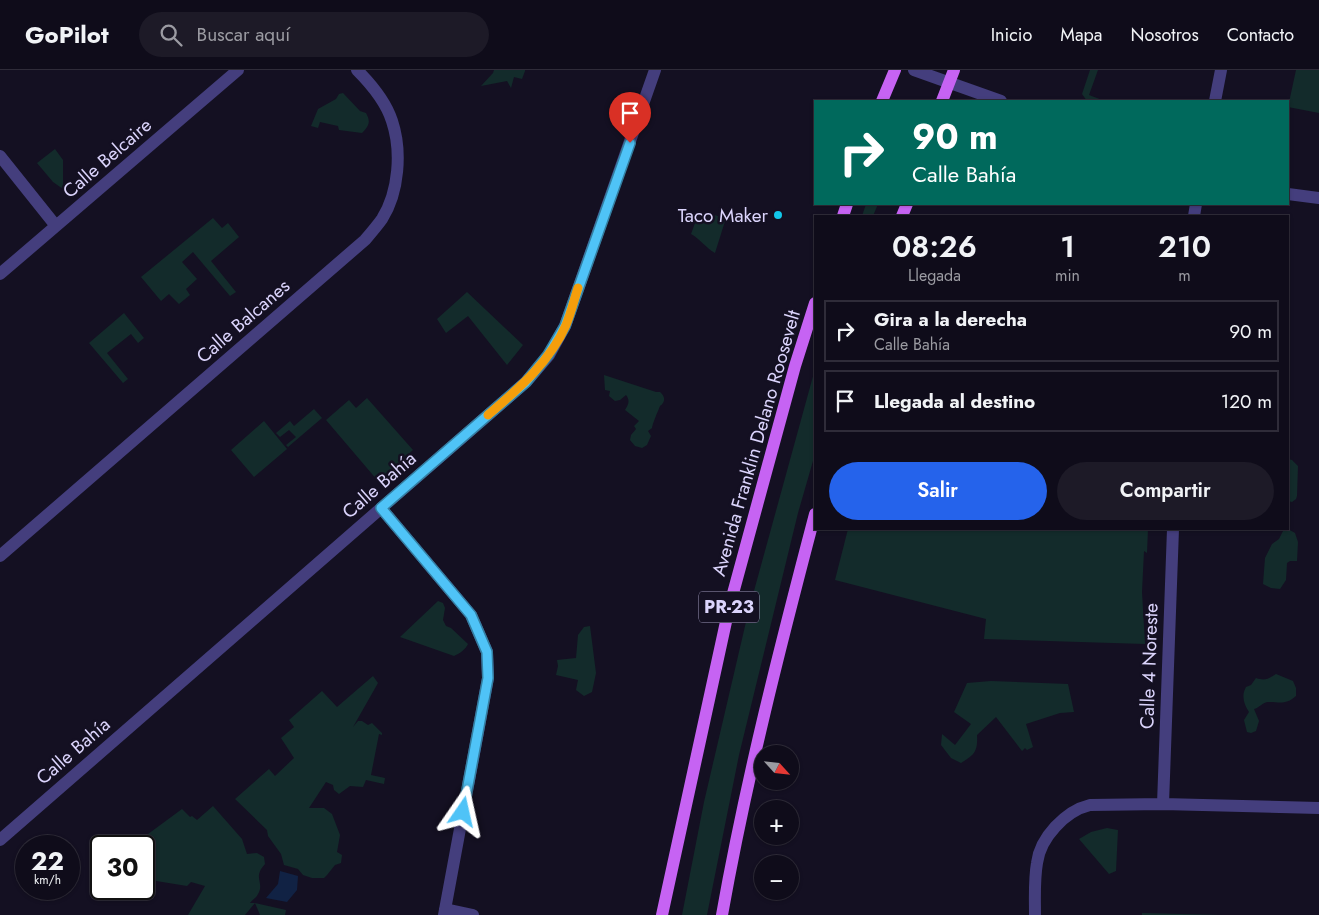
<!DOCTYPE html>
<html lang="es">
<head>
<meta charset="utf-8">
<style>
	:root { --surface:#0f0c1a; --page:#1d1a27; --text:#f1f3f6; --muted:#9b9ba2; --line:#2f2c39; --accent:#2563eb }
	body { margin:0; font-family:Jost,sans-serif; background:var(--page); color:var(--text); height:100vh; display:flex; flex-direction:column; font-size:19px; white-space:nowrap }
	* { box-sizing:border-box; margin:0 }
	p { font-size:16px; color:var(--muted) }
	.icon { flex:none; width:28px; height:28px; fill:none; stroke:currentColor; stroke-width:2; stroke-linecap:round; stroke-linejoin:round }
	.map { position:relative; flex:1; overflow:hidden }
	.drawer { position:absolute; left:814px; top:145px; width:475px; height:315px; display:flex; flex-direction:column; background:var(--surface); border-radius:0px; box-shadow:0 1px 4px #0004,0 0 0 1px var(--line) }
	.drawer>* { flex:none }
	.banner { position:absolute; left:814px; top:30px; width:475px; height:105px; border-radius:0px; box-shadow:0 1px 4px #0004,0 0 0 1px var(--line); background:#00695c; color:#fff; overflow:hidden }
	.needle { width:32px; rotate:117deg }
	.fabs { position:absolute; left:754px; top:675px; display:grid; gap:10px }
	.fabs a { display:grid; place-items:center; width:45px; height:45px; border-radius:50%; background:var(--surface); box-shadow:0 1px 4px #0004,0 0 0 1px var(--line); font-size:25px }
	.speed { position:absolute; left:15px; top:765px; display:flex; gap:10px; font-size:25px; font-weight:700; text-align:center }
	.speed>* { display:grid; place-content:center; width:65px; height:65px; border-radius:50%; background:var(--surface); box-shadow:0 1px 4px #0004,0 0 0 1px var(--line); line-height:1 }
	.speed small { font-size:12px; font-weight:400 }
	.speed .limit { border:2px solid #111; border-radius:8px; background:#fff; color:#111 }
	.pin { position:absolute; display:grid; place-items:center; width:42px; height:42px; color:#fff; margin:-51px -21px; border-radius:50% 50% 50% 0; rotate:-45deg; box-shadow:0 0 5px #0007 }
	.pin .icon { rotate:45deg }
	.me { position:absolute; width:55px; margin:-28px; rotate:11deg; stroke-linejoin:round; filter:drop-shadow(0 0 4px #0008) }
	.turn { display:flex; align-items:center; gap:18px; height:105px; padding:0 15px; font-size:22px }
	.turn .icon { width:65px; height:65px; stroke-width:2.5 }
	.turn b { display:block; font-size:35px; line-height:42px }
	.eta { display:flex; justify-content:space-evenly; align-items:center; height:85px; text-align:center }
	.eta b { font-size:30px; font-weight:600; line-height:35px }
	.action { display:flex; gap:10px; margin-top:auto; padding:10px 15px }
	.action a { flex:1; height:58px; border-radius:30px; background:var(--accent); color:#fff; font-size:20px; font-weight:600; line-height:58px; text-align:center }
	.action a+a { background:var(--page); color:var(--text) }
	ul { padding:0; list-style:none }
	li { display:flex; align-items:center; gap:15px; height:62px; margin:0 10px 8px; padding:0 5px; border:2px solid var(--line); border-radius:0px }
	li div { flex:1 }
	li b { display:block; font-size:19px }
	li em { font-style:normal }
	header { display:flex; align-items:center; gap:30px; box-sizing:border-box; height:70px; padding:0 25px; background:var(--surface); border-bottom:1px solid var(--line) }
	header strong { font-size:24px }
	nav { display:flex; gap:28px; margin-inline-start:auto; font-size:18px }
	.search { width:350px; height:45px; background:var(--page); display:flex; align-items:center; gap:12px; box-sizing:border-box; padding:0 18px; border-radius:28px; color:var(--muted); font-size:19px }
	.map>svg:first-child { display:block }
	.green { fill:#132b2b }
	.water { fill:#124 }
	.lines { fill:none; stroke-linecap:round; stroke-linejoin:round }
	.street { stroke:#443e7d; stroke-width:12 }
	.primary { stroke:#c663f3; stroke-width:12 }
	.route-casing { stroke:#337fa1; stroke-width:12 }
	.route { stroke:#4fc3f7; stroke-width:9 }
	.slow { stroke:#f59e0b; stroke-width:9 }
	.poi-dot { fill:#12c7ea; stroke:#141022; stroke-width:2 }
	.labels { text-anchor:middle; dominant-baseline:central; stroke-width:5; stroke-linejoin:round; paint-order:stroke }
	.shield { fill:#141022; stroke:#9f99bb; stroke-width:1 }
	.shield-label { font-size:18px; font-weight:bold; fill:#dbd4fc }
	.street-label { font-size:19px; fill:#dbd4fc; stroke:#141022 }
	.poi-label { font-size:19px; fill:#dbd4fc; stroke:#141022; text-anchor:end }
</style>
</head>
<body>
<header>
<strong>GoPilot</strong>
<div class="search"><svg class="icon" aria-label="search" viewBox="0 0 24 24"><circle cx="10" cy="10" r="6"/><path d="M15 15l6 6"/></svg>Buscar aquí</div>
<nav><a>Inicio</a><a>Mapa</a><a>Nosotros</a><a>Contacto</a></nav>
</header>
<div class="map">
<svg width="1319" height="845" viewBox="0 0 1319 845">
	<rect width="100%" height="100%" fill="#141022"/>
	<path class="green" d="M494,0H525V1L522,9L514,7L511,18L507,11L481,16L493,3Z
		M1090,0H1098L1089,25L1102,30L1101,31H1087L1082,24Z
		M1296,0H1319V43L1288,37Z
		M343,23L360,41L366,43C371,52 369,56 362,63L339,60L338,56L320,52L318,58L311,56L318,39L336,29L339,24Z
		M55,79L63,90V119L53,112L37,93Z
		M866,134H878L873,146H862Z
		M714,145L726,148L715,183C706,178 699,168 691,164L695,153L703,149L706,151L709,146Z
		M213,148L222,158L228,153L239,167L211,191L236,222L230,226L193,182L182,192L197,209L186,219L190,225L179,234L169,224L161,231L141,207Z
		M467,222L523,275L507,295L468,246L446,263L437,249Z
		M124,243L144,268L138,273L131,264L107,283L128,309L123,313L89,273Z
		M815,299V384L798,443L739,685L707,845H682L704,732L749,539Z
		M604,305L656,322H660C665,326 666,332 660,336C658,341 652,355 652,358L648,361L651,366L647,375L642,378L635,376L630,370L631,365L636,359L634,356L639,351L625,340C629,334 630,330 626,325L620,330L615,331L609,326L610,321L605,320Z
		M367,328L413,380L378,411L326,350L349,330L356,338Z
		M314,339L322,348L288,377L286,375L296,367L289,360L280,367L276,363L290,351L294,356Z
		M264,351L287,379L254,407L231,380Z
		M1288,389L1292,390L1298,396L1297,426L1296,429L1292,432L1288,431Z
		M848,459H1148L1147,483L1144,481L1142,522L1145,574L984,569L986,549L835,510Z
		M1288,459L1295,463L1298,472L1297,491H1290L1287,493L1286,510L1280,519L1271,518L1263,514L1265,488L1272,474L1279,469L1283,461Z
		M438,531L443,533L445,538L443,550L446,556L451,558L468,574C466,579 459,584 454,586L400,567Z
		M590,556L596,603L592,622L584,626L576,620L578,610L556,605L558,596L557,590L576,588L578,565L584,557Z
		M1276,604L1293,611L1296,618V626C1286,635 1280,632 1268,632C1263,632 1259,638 1254,639L1259,651L1256,661L1251,663L1247,662L1244,650L1249,642C1244,634 1241,626 1246,617L1251,615L1256,608C1265,611 1268,609 1276,604Z
		M373,606L378,613L353,657L358,651H362L368,655L372,653L382,663V665L379,664L371,705L385,708L384,714L366,710L363,717L350,716L339,724L334,720L333,715L326,712L309,738H324L332,744L340,765L337,782L342,785L341,793L335,795L327,805L324,808H312L303,805L298,799L284,795L281,784L268,766L267,760L235,729L269,699L275,706L294,688L281,668L294,657L289,650L322,621L337,637Z
		M991,611L1068,614L1074,642L1060,643L1026,654L1033,677L1027,680L1025,678L1022,681L996,647L977,665C978,682 974,685 961,693L951,688L941,675L942,664L955,675L971,654L954,642L967,613Z
		M213,736L242,769L247,784L257,783L264,787L265,794C252,808 265,812 258,824C257,827 252,830 250,833H255L286,840L285,845H260L255,833L245,845H188L205,816L191,812L187,816L144,809V786L153,779L144,767L182,739L190,747L192,746L197,750Z
		M1107,758L1118,760L1116,801L1109,804L1079,769L1091,762Z
		M1142,843L1223,845H1142Z"/>
	<path class="water" d="M280,801L298,806L297,820L287,832L266,828L278,814Z"/>
	<g class="lines">
		<path class="street" d="M914,0L1001,31
			M1215,31L1221,0
			M0,86L56,156
			M1288,124L1319,128
			M1194,146L1196,134
			M0,204L238,0
			M381,438L471,545L487,582L488,608L444,845
			M0,486L365,170C371,163 377,156 382,149C399,122 402,81 392,51C386,32 371,14 357,0
			M1163,734L1173,459
			M0,770L526,312L549,285L565,256L655,0
			M445,839L473,845
			M1035,845C1035,828 1034,810 1037,793C1040,768 1065,741 1090,735L1163,734L1319,738"/>
		<path class="primary" d="M882,31L895,0
			M942,31L954,0
			M843,146L847,134
			M902,146L907,134
			M662,845L729,538L795,296L815,233
			M722,845C746,710 780,577 815,444"/>
	</g>
	<g class="lines">
		<g class="route-casing">
			<path id="route" d="M463,742L488,608L487,582L471,545L381,438L526,312L548,285L565,256L630,73"/>
		</g>
		<use href="#route" class="route"/>
		<path class="slow" d="M488,345C518,319 550,292 566,255C571,243 574,230 578,218"/>
	</g>
	<circle class="poi-dot" cx="778" cy="145" r="5"/>
	<g class="labels">
		<rect class="shield" x="699" y="521.5" width="60" height="31" rx="4"/>
		<g class="shield-label">
			<text x="729" y="537">PR-23</text>
		</g>
		<g class="street-label">
			<text transform="translate(107 88) rotate(-41)">Calle Belcaire</text>
			<text transform="translate(243 251) rotate(-41)">Calle Balcanes</text>
			<text transform="translate(756 373) rotate(-74)">Avenida Franklin Delano Roosevelt</text>
			<text transform="translate(379 415) rotate(-41)">Calle Bahía</text>
			<text transform="translate(1149 596) rotate(-88)">Calle 4 Noreste</text>
			<text transform="translate(73 681) rotate(-41)">Calle Bahía</text>
		</g>
		<g class="poi-label">
			<text x="768" y="145">Taco Maker</text>
		</g>
	</g>
</svg>
<div class="fabs">
<a><svg class="needle" viewBox="-14 -14 28 28"><path d="M0-13l5 13h-10z" fill="#e53935"/><path d="M0 13l5-13h-10z" fill="#9b9ba2"/></svg></a>
<a>+</a>
<a>−</a>
</div>
<div class="speed"><div>22<small>km/h</small></div><div class="limit">30</div></div>
<div class="pin" style="left:630px;top:73px;background:#d93025"><svg class="icon" aria-label="arrive" viewBox="0 0 24 24"><path d="M6 21V4h12l-3 4 3 4H6"/></svg></div>
<svg class="me" style="left:463px;top:742px" viewBox="-20 -20 40 40"><path d="M0-17L14 15 0 8-14 15z" fill="#4fc3f7" stroke="#fff" stroke-width="4"/></svg>
<div class="banner">
<div class="turn"><svg class="icon" aria-label="right" viewBox="0 0 24 24"><path d="M7 20v-9h11M14 6l5 5-5 5"/></svg><div><b>90 m</b>Calle Bahía</div></div>
</div>
<section class="drawer">
<div class="eta">
<div><b>08:26</b><p>Llegada</p></div>
<div><b>1</b><p>min</p></div>
<div><b>210</b><p>m</p></div>
</div>
<ul>
<li><svg class="icon" aria-label="right" viewBox="0 0 24 24"><path d="M7 20v-9h11M14 6l5 5-5 5"/></svg><div><b>Gira a la derecha</b><p>Calle Bahía</p></div><em>90 m</em></li>
<li><svg class="icon" aria-label="arrive" viewBox="0 0 24 24"><path d="M6 21V4h12l-3 4 3 4H6"/></svg><div><b>Llegada al destino</b></div><em>120 m</em></li>
</ul>
<div class="action"><a>Salir</a><a>Compartir</a></div>
</section>
</div>
</body>
</html>
